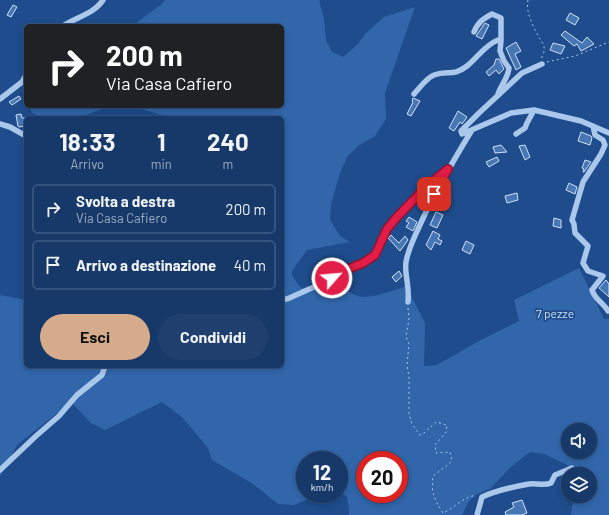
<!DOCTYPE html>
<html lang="it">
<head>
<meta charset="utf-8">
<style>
	:root { --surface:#163969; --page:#1f406f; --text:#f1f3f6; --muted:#9eacc0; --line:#35537d; --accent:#d6ab8b }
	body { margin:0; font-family:Barlow,sans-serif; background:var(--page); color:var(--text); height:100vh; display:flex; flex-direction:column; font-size:15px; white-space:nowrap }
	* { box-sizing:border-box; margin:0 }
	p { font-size:13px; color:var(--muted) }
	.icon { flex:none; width:22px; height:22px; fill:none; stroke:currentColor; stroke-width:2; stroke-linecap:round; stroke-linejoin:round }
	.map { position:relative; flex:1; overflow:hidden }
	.details { position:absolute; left:24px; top:116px; width:260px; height:252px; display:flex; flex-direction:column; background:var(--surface); border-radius:6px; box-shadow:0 2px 6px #0003,0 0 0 1px var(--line) }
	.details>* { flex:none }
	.banner { position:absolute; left:24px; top:24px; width:260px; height:84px; border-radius:6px; box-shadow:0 2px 6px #0003,0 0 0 1px var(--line); background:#202124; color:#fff; overflow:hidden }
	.buttons { position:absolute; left:561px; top:423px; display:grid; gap:8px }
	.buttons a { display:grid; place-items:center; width:36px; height:36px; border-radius:50%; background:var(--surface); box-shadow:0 2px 6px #0003,0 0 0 1px var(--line); font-size:20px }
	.speed { position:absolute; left:296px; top:451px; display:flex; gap:8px; font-size:20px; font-weight:700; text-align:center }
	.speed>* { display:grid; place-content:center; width:52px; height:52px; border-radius:50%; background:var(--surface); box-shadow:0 2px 6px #0003,0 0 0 1px var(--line); line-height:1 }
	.speed small { font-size:10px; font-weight:400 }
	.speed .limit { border:6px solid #d22; background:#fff; color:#111 }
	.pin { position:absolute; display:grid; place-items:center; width:34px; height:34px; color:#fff; margin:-17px; border-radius:8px; box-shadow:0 2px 6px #0006 }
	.me { position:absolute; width:44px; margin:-22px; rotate:63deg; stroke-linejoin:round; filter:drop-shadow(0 0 3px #0008) }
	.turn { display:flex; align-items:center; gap:14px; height:84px; padding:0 16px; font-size:18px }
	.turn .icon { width:52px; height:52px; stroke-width:2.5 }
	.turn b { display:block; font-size:28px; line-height:34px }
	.eta { display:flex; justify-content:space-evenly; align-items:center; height:68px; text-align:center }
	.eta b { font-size:24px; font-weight:700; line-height:28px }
	.primary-button { display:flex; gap:8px; margin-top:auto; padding:8px 16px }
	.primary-button a { flex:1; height:46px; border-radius:24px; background:var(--accent); color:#111; font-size:16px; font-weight:700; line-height:46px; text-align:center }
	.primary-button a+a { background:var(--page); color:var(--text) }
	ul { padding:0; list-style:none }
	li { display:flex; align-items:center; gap:12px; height:50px; margin:0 8px 6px; padding:0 8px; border:2px solid var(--line); border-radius:6px }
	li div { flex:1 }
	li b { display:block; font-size:15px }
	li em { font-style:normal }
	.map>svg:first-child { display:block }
	.green { fill:#3166aa; fill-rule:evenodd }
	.building { fill:#4676b4; stroke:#d0e2f9 }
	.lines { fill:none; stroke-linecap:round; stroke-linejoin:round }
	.path { stroke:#aac7ec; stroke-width:1; stroke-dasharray:2 3; stroke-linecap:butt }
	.minor { stroke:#aac7ec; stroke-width:5.5 }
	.route-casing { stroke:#92132f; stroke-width:10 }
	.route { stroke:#e11d48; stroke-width:7 }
	.labels { text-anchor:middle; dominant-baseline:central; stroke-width:3.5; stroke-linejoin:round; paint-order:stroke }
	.park-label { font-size:12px; fill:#d0e2f9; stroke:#1e4c8c }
</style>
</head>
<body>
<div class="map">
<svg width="609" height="515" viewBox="0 0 609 515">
	<rect width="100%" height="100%" fill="#1e4c8c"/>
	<path class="green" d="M165,0H319L324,19L326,40L332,52L343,57L357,45L366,33L384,17L415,7L385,93L386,119L375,136L358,146L347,157L340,173L331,204L330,220L340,236L350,242L307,250L292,271V276L301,288C313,288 324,283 335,285C343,286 350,294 358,296C368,300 395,290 406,286L425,323L424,366L437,365L477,342L519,321L514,300L579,268L604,319H609V515H571L574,496H590V474H579L580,471L544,454L530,452L512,466L490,489L477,494L469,501L462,515H349V509L347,497L339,491V460H305V494H320L294,505L278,504L253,484L212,460L208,448L182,417L162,402L105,430L91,423L71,402L17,445L0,477V295L26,300V366H282V118H173L131,106H282V26H132L162,4ZM568,430H590V452H568ZM365,460H399V494H365Z
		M29,106H110L77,118H45L32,113Z"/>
	<path class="building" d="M13,5L17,7L11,17L7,15Z
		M570,13L579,18L575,25L566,20Z
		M485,23L489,25L482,39L476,36Z
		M565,31L582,43L587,37L594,44L581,51L577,44L574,46L561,35Z
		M516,42L521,51L515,54L521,67L516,70L506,48Z
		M553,43L565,46L561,54L550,50Z
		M496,59H499L504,69L499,74L496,70L489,76L486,72L494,65Z
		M19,96L21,99L12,105L9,102Z
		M413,98L420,101L411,116L407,114L413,102L412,101Z
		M458,111L467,117L462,124L460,122L454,131L449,128Z
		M21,114L22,118H26V126L19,127L18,126L16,115Z
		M581,132L591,136L592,138L590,145L578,141Z
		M501,145L507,152L495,153L493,147Z
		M525,145L530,157L525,160L519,146Z
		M497,157L499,161L489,167L486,162Z
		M585,160L591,162L584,172H583L584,169L582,168Z
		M569,183L577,187L575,194L566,190Z
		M517,193L518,200L507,203L505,196Z
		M436,212L443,215L437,228L430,225Z
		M409,217L417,222L413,231L406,227L409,223L406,221Z
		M554,218L561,220V228L553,226Z
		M433,231L440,235L438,239L442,241L440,245L435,242L431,250L426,245Z
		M391,235L399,243L405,236L408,240L400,251L388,238Z
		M466,241L474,245L470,254L462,250Z
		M399,271L402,276L396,282L392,277Z
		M606,280L609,284V297L599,288Z
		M522,500L527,513L522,515H506L505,512L514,507L512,503Z"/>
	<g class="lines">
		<path class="path" d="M528,0C525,11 534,29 540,39C541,41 544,44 544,47C545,51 543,55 541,59
			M547,62L575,56L609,42
			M408,308L409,319L406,336L409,344L407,365L409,377V414L412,424L420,435L424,433L436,422L447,425L446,432L435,445L436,453L450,452L452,460L449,464L433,476C431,493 434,499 443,513C453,509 467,494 476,496"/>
		<path class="minor" d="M63,26C76,17 94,14 103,0
			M474,32C478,22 483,19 492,14L501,18V41
			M542,64L522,73L479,113L461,131L462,134L511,113L534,110L581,121L609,133
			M414,94C420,88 426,78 434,75C448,70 453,77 467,66C477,58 485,45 498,40L501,41L500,51L504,61L509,68C508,78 501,85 498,94
			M0,99L22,82L26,75
			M0,124L10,127L26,136
			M593,126L595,135L603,140L605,145L601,154L583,182L572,220L574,224L575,233L588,246L583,263L588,271L603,276L592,290C595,300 603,302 608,311
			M516,134L525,128L527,123L534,110
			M282,299H287L323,283L341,272L363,263L375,255L387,229L404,208L427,186L448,169
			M408,302C410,287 404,273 406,262C408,250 414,238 419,227C434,193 453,161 472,130
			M0,470L36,436L59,416L77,395L102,375L105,366
			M477,515L482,497C497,490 512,487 529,484C536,483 544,486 551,483L555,475L572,468"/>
	</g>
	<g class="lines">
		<g class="route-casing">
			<path id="route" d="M332,278L341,272L363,263L375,255L387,229L396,218L427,186L448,169L434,194"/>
		</g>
		<use href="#route" class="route"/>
	</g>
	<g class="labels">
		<g class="park-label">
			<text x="555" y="313">7 pezze</text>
		</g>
	</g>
</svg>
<div class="buttons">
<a><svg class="icon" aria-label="sound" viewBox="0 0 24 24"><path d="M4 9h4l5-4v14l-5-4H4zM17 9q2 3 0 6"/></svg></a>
<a><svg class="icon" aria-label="layers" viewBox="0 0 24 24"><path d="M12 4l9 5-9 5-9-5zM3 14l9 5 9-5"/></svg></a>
</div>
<div class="speed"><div>12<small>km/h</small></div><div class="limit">20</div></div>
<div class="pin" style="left:434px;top:194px;background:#d93025"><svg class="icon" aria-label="arrive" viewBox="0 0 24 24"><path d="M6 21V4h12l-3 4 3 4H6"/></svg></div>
<svg class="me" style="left:332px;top:278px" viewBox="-20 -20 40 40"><circle r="17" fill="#e11d48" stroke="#fff" stroke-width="3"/><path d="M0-11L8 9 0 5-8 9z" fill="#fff"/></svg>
<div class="banner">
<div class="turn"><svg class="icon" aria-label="right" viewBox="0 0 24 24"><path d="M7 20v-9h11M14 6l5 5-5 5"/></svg><div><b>200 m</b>Via Casa Cafiero</div></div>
</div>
<section class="details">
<div class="eta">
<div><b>18:33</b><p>Arrivo</p></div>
<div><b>1</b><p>min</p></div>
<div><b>240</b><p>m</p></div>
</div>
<ul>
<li><svg class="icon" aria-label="right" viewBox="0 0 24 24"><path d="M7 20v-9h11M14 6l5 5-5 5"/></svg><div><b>Svolta a destra</b><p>Via Casa Cafiero</p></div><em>200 m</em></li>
<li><svg class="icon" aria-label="arrive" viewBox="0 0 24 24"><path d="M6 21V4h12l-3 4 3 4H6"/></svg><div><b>Arrivo a destinazione</b></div><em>40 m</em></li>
</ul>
<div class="primary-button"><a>Esci</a><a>Condividi</a></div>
</section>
</div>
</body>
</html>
